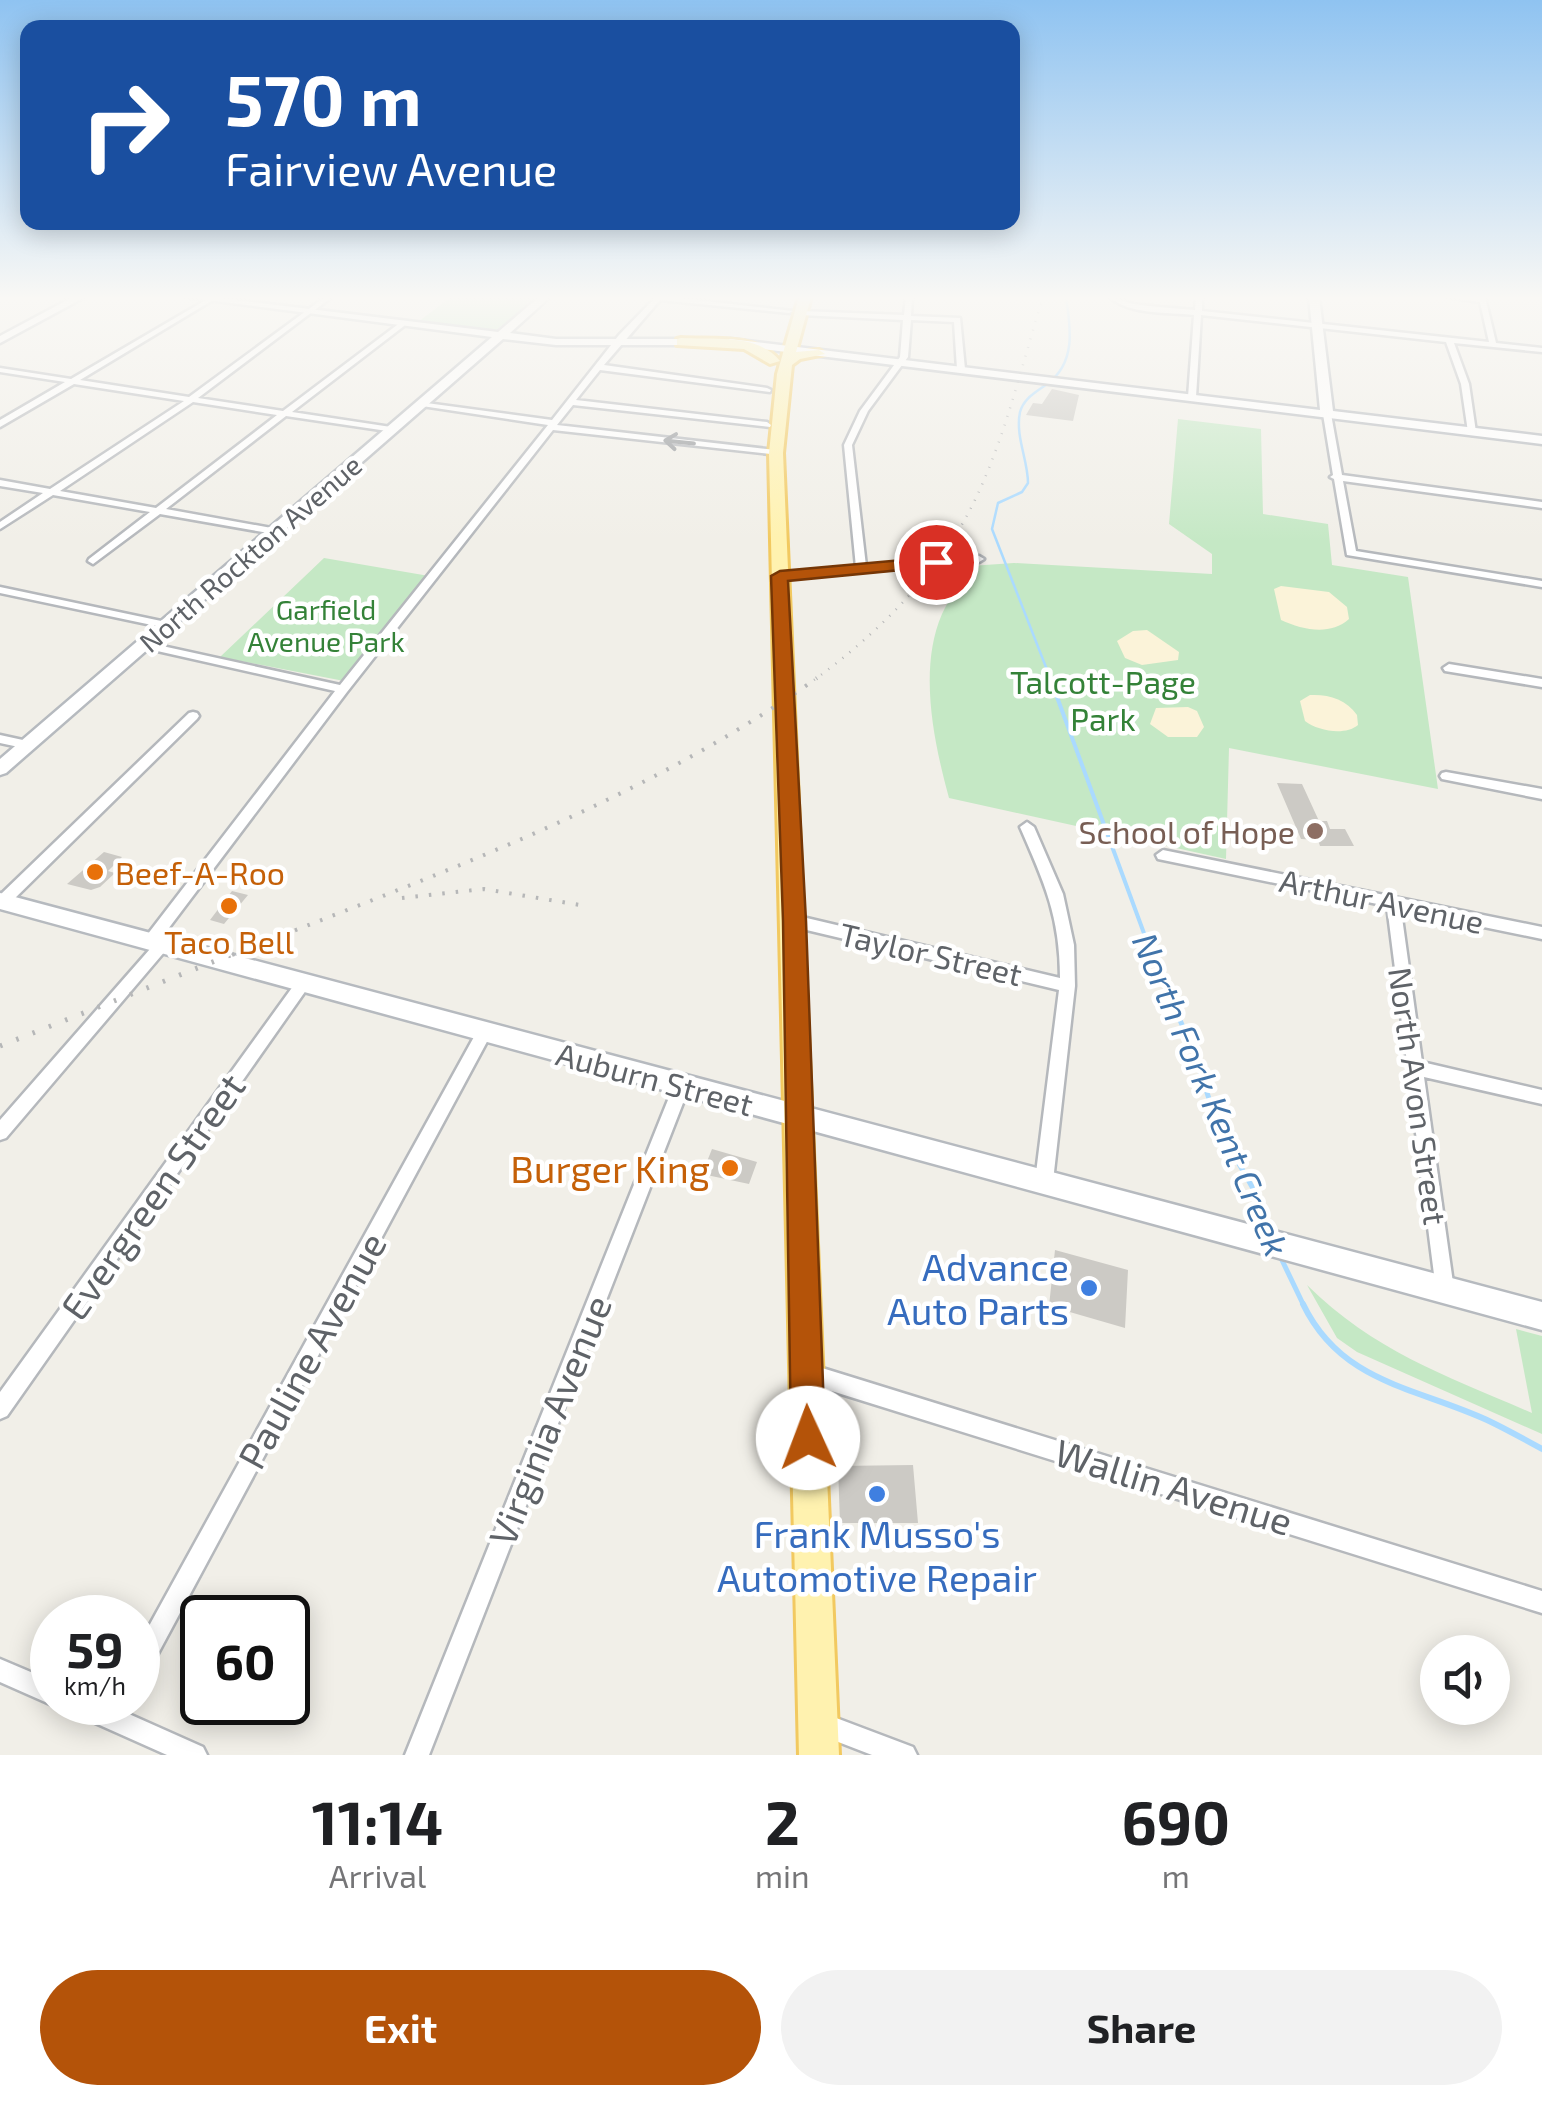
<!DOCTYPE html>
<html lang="en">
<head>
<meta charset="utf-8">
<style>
	:root { --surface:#fff; --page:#f2f2f2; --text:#202124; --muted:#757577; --accent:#b45309 }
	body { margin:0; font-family:"Exo 2",sans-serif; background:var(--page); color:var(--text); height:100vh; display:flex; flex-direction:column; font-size:38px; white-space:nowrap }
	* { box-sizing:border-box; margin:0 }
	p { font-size:32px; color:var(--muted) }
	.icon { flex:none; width:55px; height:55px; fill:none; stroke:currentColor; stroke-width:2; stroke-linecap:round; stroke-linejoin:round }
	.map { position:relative; height:1755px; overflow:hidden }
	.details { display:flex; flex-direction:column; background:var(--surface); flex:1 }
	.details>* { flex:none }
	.top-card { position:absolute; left:20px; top:20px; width:1000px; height:210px; border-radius:20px; box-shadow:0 5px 25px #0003; background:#1a4fa0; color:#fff; overflow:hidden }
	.fabs { position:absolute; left:1420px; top:1635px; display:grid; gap:20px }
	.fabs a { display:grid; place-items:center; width:90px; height:90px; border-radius:50%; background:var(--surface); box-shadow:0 5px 25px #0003; font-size:50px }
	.speed { position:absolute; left:30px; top:1595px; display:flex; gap:20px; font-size:50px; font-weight:700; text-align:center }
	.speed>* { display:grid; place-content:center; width:130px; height:130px; border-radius:50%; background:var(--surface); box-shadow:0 5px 25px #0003; line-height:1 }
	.speed small { font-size:25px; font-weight:400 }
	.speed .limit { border:5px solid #111; border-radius:15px; background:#fff; color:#111 }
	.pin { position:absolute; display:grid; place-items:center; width:85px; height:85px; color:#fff; margin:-42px; border:5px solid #fff; border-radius:50%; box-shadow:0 2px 10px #0007 }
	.me { position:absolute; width:110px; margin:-55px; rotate:358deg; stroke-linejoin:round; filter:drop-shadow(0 0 8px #0008) }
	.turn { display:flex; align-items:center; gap:35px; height:210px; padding:0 40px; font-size:45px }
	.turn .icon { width:130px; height:130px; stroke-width:2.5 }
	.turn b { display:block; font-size:70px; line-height:85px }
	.eta { display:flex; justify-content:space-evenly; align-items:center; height:170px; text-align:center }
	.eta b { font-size:60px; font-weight:700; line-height:70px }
	.cta { display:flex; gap:20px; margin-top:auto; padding:20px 40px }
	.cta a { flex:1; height:115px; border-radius:60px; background:var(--accent); color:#fff; font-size:40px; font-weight:700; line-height:115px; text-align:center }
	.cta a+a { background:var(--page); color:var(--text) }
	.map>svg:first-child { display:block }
	.green { fill:#c5e8c5 }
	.sand { fill:#fbf3d9 }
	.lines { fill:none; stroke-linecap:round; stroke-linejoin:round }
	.stream-far3 { stroke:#aadaff; stroke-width:2.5 }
	.stream-far2 { stroke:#aadaff; stroke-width:4 }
	.stream-far1 { stroke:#aadaff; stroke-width:5 }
	.stream { stroke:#aadaff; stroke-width:6 }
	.building { fill:#cccac5 }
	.street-casing { stroke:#b5b8bc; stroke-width:5 }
	.secondary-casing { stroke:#b6babf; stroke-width:5 }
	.primary-casing { stroke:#f2c960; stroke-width:6 }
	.street { fill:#fff; fill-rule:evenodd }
	.secondary { fill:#fff; fill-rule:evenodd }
	.primary { fill:#fff2af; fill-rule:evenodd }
	.rail-far2 { stroke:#b6b7b8; stroke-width:2.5; stroke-dasharray:1 8; stroke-linecap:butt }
	.rail-far1 { stroke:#b6b7b8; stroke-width:4; stroke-dasharray:2.5 11; stroke-linecap:butt }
	.rail { stroke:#b6b7b8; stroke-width:5; stroke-dasharray:2.5 15; stroke-linecap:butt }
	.oneway { stroke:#979a9d }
	.route { fill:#b45309; stroke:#753606; stroke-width:2.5 }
	.education-dot { fill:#8d6e63; stroke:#fff; stroke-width:4 }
	.food-dot { fill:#e8710a; stroke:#fff; stroke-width:4 }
	.shop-dot { fill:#3f7fe0; stroke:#fff; stroke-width:4 }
	.labels { text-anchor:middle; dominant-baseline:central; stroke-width:9; stroke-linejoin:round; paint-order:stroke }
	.far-street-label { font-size:28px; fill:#5f6368; stroke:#fff }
	.far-park-label { font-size:28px; fill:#348238; stroke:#fff }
	.park-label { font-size:32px; fill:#348238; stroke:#fff }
	.education-label { font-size:32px; fill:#785e54; stroke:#fff; text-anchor:end }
	.food-label { font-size:32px; fill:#c56008; stroke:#fff; text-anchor:start }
	.street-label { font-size:32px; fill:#5f6368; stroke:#fff }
	.water-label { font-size:35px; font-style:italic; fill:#4174aa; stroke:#fff }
	.near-food-label { font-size:38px; fill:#c56008; stroke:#fff; text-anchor:end }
	.near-street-label { font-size:38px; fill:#5f6368; stroke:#fff }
	.near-shop-label { font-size:38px; fill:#366cbe; stroke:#fff; text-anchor:end }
</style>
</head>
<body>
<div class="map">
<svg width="1542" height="1755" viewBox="0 0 1542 1755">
	<rect width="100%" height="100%" fill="#f1efe8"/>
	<path class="green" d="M451,297H539L496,330L418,322Z
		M1178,419L1261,429L1263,514L1328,524L1332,565L1408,577L1438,789L1229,748L1226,859L949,798C934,743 918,669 942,614C950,597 961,582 970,566L1014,563L1212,574V554L1169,524Z
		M324,558L429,576L344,681L220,657Z
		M1307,1285C1375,1352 1447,1376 1532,1413L1516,1329L1542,1336V1434L1357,1352L1337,1338Z"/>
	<path class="sand" d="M1281,586L1329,592L1347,607L1349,619C1330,636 1303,630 1281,620L1274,589Z
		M1147,630L1179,652L1178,660L1142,665L1125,658L1117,641L1133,631Z
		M1310,695C1328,694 1346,699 1357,715L1358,725C1345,736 1318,731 1305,721L1300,701Z
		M1188,707L1197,711L1204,727L1197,737H1168L1150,724L1156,708Z"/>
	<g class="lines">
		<path class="stream-far3" d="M1051,680L992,529L998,503L1022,492L1028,483C1028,460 1015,436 1020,412C1024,398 1035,393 1047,384C1076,363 1071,329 1066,297"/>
		<path class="stream-far2" d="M1050,678L1152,955"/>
		<path class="stream-far1" d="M1151,952L1197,1060L1217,1125L1255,1192L1271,1234
			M1280,1256L1304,1306"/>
		<path class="stream" d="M1303,1304C1341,1383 1415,1387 1487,1420C1506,1429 1524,1439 1542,1449"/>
	</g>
	<path class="building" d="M1052,389L1079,395L1073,421L1026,415L1033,403L1042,404Z
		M1277,783L1302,784L1319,821H1327L1330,829H1345L1354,846H1320L1318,840L1301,839Z
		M104,852L122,857L108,871L115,873L100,887L91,890L67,884Z
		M232,891L248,895L224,924L210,920Z
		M712,1149L757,1162L749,1184L702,1174Z
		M1055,1250L1128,1270L1125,1328L1049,1306Z
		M913,1465L918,1523H840L838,1466Z"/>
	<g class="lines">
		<g class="street-casing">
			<path id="street" d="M211,297H218L80,380L189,397L325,297H332L198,398L283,411L401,322L405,324L404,326L292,412L391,427L394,428V432L286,416L166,509L277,529V533L274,534L160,514L93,564L88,561L89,559L150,512L53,495L0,529V522L43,493L0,486V480L50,489L184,401L74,384L0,427V420L65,382L0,372V368L71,379ZM193,402L277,415L156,508L60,491Z
				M652,297H671L793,311L789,313L660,300L604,365L767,388L771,390L770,392L600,370L576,400L767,422L771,425L770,427L573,405L557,425L776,450L780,453L779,455L553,430L347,692L159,941L166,942L168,946L166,950L6,1138L0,1140V1120L150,949L144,947L142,943L144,939L335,691L144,648L138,645L140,643L144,642L340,685L548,425L422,406H419V402L552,420L619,335L654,299Z
				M906,297H912L911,316L960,318L965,369L961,371L957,369L954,322L911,320L908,357L868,411L852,445L866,566L979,556L984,559L979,562L776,579L775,577L780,574L856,567L844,445L860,411L900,357L903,320L801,315L797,313L801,311L904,315Z
				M1110,297C1119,298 1125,302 1134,304C1154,307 1174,308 1195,310L1196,297H1202V311L1489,342L1480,302L1447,297H1485L1496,343L1542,348V352L1454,343L1469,384L1476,432L1472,435L1468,432L1461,384L1446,342L1201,315L1196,397L1192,399L1188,397L1194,315C1169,312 1128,315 1110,297Z
				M1327,411L1331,414L1342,475L1542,502V508L1343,481L1356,551L1542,581V587L1347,555L1334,479L1330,477L1333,475L1323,414Z
				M0,587L166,622L171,625L166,628L0,593Z
				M1449,664L1542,679V687L1445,671L1443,668Z
				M193,712L197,713L199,716L197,719L8,905L0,906V895L189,713Z
				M0,735L32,742L34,745L28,749L0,743Z
				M1446,772L1542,789V799L1442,779L1440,776L1442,773Z
				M1027,822L1034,827L1063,894L1074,945L1075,986L1053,1181L1050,1187L1044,1189L1038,1187L1035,1181L1059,990L794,927L789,925L787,921L789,917L794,915L1060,978C1060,916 1044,882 1020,827Z
				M1163,850L1542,927V939L1401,910L1422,1062L1542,1090V1104L1424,1077L1454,1290L1452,1297L1445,1299L1438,1297L1436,1290L1387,906L1158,859L1156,855Z
				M304,976L309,978L311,982L309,986L7,1416L0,1419V1392L299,978Z
				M485,1024L490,1026L493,1031L490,1036L146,1676L138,1679V1646L480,1026Z
				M682,1078L688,1080L690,1085L429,1755H405L674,1085L676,1080Z
				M806,1363L1542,1591V1613L806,1383L799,1380L796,1373L799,1366Z
				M0,1659L52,1681V1702H57L52,1705L0,1682Z
				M63,1702H102L203,1747L207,1755H167L66,1710Z
				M823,1713L913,1747L917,1755H872L815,1733L811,1725L815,1717Z"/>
		</g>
		<g class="secondary-casing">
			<path id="secondary" d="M73,297H85L0,343V336Z
				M185,297H212L498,332L539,297H550L510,333L556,339H701L706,342L701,345H556L503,339L6,773L0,775V759L492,337Z
				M1309,297H1319L1333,411L1542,436V444L730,345L725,342L730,339L1320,410Z
				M0,893L1542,1302V1330L0,909Z"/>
		</g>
		<g class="primary-casing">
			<path id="primary" d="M799,297H811L796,352L819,350L825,354L800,359L792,365L783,453L839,1755H799L769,453L777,374Z
				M681,338C714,340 757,333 780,361L770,364L744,349L677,345V339Z"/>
		</g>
		<use href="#street" class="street"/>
		<use href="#secondary" class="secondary"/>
		<use href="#primary" class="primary"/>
		<path class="rail-far2" d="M814,680C875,636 938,574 972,506C1005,440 1021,367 1043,297"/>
		<path class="rail-far1" d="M402,898L484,889L586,906
			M232,955C434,875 639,804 817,678"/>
		<path class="rail" d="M0,1046L238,952"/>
	</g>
	<defs><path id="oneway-shaft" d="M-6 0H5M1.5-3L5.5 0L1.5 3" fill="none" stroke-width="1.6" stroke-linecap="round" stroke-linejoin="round" transform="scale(2.5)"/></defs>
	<use class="oneway" href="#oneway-shaft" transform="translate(679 442) rotate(-174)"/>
	<linearGradient id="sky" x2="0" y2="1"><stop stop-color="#8fc3f1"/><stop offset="0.55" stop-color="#f9f8f5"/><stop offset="1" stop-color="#f9f8f5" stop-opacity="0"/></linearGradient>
	<rect width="1542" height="542" fill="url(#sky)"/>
	<path class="route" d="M936,557L944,562L942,566L788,581L806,921L825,1438L820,1450L808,1455L796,1450L791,1438L783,921L771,576L780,571Z"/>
	<circle class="education-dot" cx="1315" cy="831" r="10"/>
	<g class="food-dot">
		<circle cx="95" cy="872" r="10"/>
		<circle cx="229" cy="906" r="10"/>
		<circle cx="730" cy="1168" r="10"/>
	</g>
	<g class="shop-dot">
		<circle cx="1089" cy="1288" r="10"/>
		<circle cx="877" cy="1494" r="10"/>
	</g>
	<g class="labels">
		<g class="far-street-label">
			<text transform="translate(250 553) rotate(-41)">North Rockton Avenue</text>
		</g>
		<g class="far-park-label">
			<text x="326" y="609">Garfield<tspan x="326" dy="32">Avenue Park</tspan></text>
		</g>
		<g class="park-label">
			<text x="1103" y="681">Talcott-Page<tspan x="1103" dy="37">Park</tspan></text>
		</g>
		<g class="education-label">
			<text x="1295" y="831">School of Hope</text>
		</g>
		<g class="food-label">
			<text x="115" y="872">Beef-A-Roo</text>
			<text x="229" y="941" text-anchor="middle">Taco Bell</text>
		</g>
		<g class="street-label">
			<text transform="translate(1382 900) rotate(12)">Arthur Avenue</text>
			<text transform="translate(931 953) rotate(13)">Taylor Street</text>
			<text transform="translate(655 1078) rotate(15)">Auburn Street</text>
			<text transform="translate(1419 1096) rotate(82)">North Avon Street</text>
		</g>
		<g class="water-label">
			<text transform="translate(1212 1094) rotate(67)">North Fork Kent Creek</text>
		</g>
		<g class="near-food-label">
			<text x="710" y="1168">Burger King</text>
		</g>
		<g class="near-street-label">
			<text transform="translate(152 1196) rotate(-55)">Evergreen Street</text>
			<text transform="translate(311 1350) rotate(-61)">Pauline Avenue</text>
			<text transform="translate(549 1420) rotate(-68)">Virginia Avenue</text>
			<text transform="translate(1174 1486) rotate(17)">Wallin Avenue</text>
		</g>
		<g class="near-shop-label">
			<text x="1069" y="1266">Advance<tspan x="1069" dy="44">Auto Parts</tspan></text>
			<text x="877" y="1533" text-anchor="middle">Frank Musso's<tspan x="877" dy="44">Automotive Repair</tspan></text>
		</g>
	</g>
</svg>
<div class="fabs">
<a><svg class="icon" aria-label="sound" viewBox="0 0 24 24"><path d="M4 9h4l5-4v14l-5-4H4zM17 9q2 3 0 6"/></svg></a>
</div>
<div class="speed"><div>59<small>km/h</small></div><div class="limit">60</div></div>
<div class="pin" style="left:936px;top:562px;background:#d93025"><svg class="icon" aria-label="arrive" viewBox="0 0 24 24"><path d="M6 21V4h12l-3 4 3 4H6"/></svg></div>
<svg class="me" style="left:808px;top:1438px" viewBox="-20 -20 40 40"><circle r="19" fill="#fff"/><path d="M0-13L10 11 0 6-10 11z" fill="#b45309"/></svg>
<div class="top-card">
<div class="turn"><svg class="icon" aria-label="right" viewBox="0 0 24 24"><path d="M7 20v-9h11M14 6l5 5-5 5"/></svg><div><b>570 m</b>Fairview Avenue</div></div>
</div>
</div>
<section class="details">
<div class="eta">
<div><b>11:14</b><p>Arrival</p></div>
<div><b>2</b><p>min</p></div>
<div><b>690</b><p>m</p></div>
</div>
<div class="cta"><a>Exit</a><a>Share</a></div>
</section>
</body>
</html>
